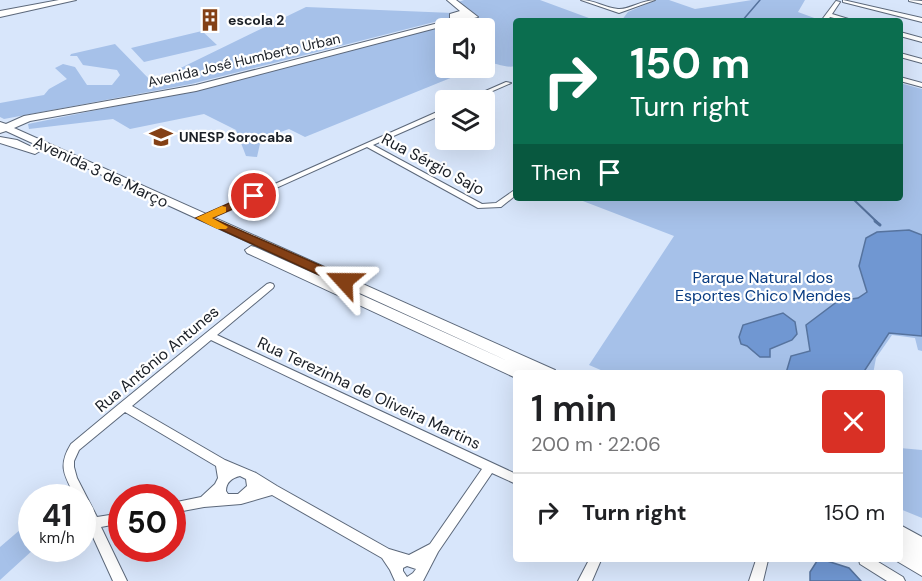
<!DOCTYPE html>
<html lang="en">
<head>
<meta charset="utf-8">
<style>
	:root { --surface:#fff; --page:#f2f2f2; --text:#202124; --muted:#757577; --line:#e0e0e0 }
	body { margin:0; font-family:"DM Sans",sans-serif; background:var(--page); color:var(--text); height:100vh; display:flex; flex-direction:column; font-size:22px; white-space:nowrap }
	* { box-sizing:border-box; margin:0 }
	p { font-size:20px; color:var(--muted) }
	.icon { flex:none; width:33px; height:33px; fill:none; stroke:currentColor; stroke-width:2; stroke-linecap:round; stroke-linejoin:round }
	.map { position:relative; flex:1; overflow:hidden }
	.drawer { position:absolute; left:513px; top:370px; width:390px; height:192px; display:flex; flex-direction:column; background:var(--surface); border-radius:6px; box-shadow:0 6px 24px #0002 }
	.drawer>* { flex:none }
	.banner { position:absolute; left:513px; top:18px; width:390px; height:183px; border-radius:6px; box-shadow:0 6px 24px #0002; background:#0b6e4f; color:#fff; overflow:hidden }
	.controls { position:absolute; left:435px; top:18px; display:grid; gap:12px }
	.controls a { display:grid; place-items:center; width:60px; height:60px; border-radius:6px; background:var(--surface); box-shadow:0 6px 24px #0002; font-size:30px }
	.speed { position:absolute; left:18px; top:484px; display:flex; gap:12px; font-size:30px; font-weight:700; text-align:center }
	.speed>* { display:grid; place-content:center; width:78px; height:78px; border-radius:50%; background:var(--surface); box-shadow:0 6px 24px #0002; line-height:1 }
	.speed small { font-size:15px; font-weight:400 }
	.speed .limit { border:9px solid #d22; background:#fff; color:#111 }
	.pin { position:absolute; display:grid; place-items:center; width:51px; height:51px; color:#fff; margin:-26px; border:3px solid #fff; border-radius:50%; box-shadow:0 2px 6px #0007 }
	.me { position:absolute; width:66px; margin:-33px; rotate:294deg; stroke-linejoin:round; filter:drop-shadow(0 0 4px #0008) }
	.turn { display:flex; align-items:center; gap:21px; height:126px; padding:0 18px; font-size:27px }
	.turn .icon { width:78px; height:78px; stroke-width:2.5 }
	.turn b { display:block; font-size:42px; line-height:51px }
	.then { display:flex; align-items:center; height:57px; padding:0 18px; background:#0003; gap:12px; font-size:22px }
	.round { display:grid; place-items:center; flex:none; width:63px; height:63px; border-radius:6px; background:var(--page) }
	.head { display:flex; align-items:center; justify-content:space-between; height:102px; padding:0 18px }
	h1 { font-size:36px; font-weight:600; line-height:45px }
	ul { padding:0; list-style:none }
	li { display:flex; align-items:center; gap:18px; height:78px; padding:0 18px; border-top:2px solid var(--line) }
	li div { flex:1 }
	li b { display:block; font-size:22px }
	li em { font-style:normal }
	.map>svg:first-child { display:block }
	.green { fill:#a6c1e9 }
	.water { fill:#7097d2; stroke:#56739e; stroke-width:1.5 }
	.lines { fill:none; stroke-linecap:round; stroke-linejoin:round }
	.stream-far2 { stroke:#56739e; stroke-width:1.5 }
	.stream-far1 { stroke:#56739e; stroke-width:2 }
	.stream { stroke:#56739e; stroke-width:3 }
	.street-casing { stroke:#5c687a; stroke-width:2 }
	.secondary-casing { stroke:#5c687a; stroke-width:2 }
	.primary-casing { stroke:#5c687a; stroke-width:2 }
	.street { fill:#fff; fill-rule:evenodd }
	.secondary { fill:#fff; fill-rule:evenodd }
	.primary { fill:#fff; fill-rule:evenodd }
	.route { fill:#844015; stroke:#562a0e; stroke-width:1.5 }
	.slow { fill:#f59e0b }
	.labels { text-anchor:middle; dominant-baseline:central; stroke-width:4.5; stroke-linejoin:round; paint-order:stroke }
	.far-poi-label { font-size:14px; font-weight:bold; fill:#1a1f26; stroke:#fff; text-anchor:start }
	.far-street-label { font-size:14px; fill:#1a1f26; stroke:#fff }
	.street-label { font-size:16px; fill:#1a1f26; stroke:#fff }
	.park-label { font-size:16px; fill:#093c82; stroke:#fff }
</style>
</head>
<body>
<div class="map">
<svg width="922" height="581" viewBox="0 0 922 581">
	<rect width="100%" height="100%" fill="#d8e6fb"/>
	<path class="green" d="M464,0H540L597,21H516V66C503,69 496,61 485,64L484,28H446V68H467L447,74L453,77L305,137L289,129L261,139L257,157L246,156L236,130L204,114L130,129L113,119L29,129L28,124L190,91L458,21L473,20L476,16L452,4Z
		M656,0H669L695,9L752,0H805L798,12L817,19L815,21H621L628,12Z
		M306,7L453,13L449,15L450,18L191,84L4,119L0,117V103L44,95L49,89L67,79L55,68L63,64L75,67L87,85H112L120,75L117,70L83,65L77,56H70L71,54L115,44L152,82Z
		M202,31L217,45L144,62L131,48Z
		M900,83L922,89V351L918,350L915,338L892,335L876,358L873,374H610L589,365L674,236L575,198H900Z
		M900,448L922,450V518L900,509Z
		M21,529L31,536L32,549H34L0,580V547Z"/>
	<path class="water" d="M909,230L922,235V336L889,333L863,373H786L791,356L810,351L806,325L838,301L858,298L867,292L859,266L866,238L877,232Z
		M783,313L795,322L797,334L792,340L770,349V357H760L747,346L741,344L739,337L743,325Z
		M824,560L849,568L861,581H810V572L817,561Z"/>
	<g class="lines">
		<path class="stream-far2" d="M742,21L760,0"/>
		<path class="stream-far1" d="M852,198L877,222"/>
		<path class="stream" d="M875,221L880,225"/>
		<g class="street-casing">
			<path id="street" d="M581,0C594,0 606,8 618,9C628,10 643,0 655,0L619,13Z
				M843,0L922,18V22L843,2Z
				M909,0L922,1V4L909,1Z
				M836,1L840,2L832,14L855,21H846L830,17L827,21H821Z
				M900,32L922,38V42L900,36Z
				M900,53L922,59V63L900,57Z
				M900,77L922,83V87L900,81Z
				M506,82L511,83L472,100H465Z
				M446,108V113L373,145L482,204L496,203L516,189V195L501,207L478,208L367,147L205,220H202L198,218Z
				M270,283L273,284L274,286L273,288L217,335L516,474V484L492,473L438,552L423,581H395L390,570L382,558L272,495L241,504L204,507L172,513V503L201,497L215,484L218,478L216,466L125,412L79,450L74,461V467L77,478L97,517L122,513V523L101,527L127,581H113L82,513V498H76C65,476 57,467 71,444C136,390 201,337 267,284ZM211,340L482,469L430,544L409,555L389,549L277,486L256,473L225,460L132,406ZM240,476L246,479L247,486L238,494H228L226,491C226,482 232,478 240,476ZM407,566L416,569L413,573L407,577L403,571V568Z
				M589,560H601L592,581H578Z
				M756,560H768L763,581H749Z
				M859,560H875L903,577L905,581H887L860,564Z"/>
		</g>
		<g class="secondary-casing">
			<path id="secondary" d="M447,0H456L478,17L196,91L30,121L14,128L555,370L557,374H535L527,370L529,374H516V378L247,253L245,250L251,246L255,247L510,362L6,131L0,133V122L6,124L24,116L196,85L454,19L450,18V14L460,11Z
				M0,137L17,140L40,151L35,154L0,143Z
				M900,525L922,537V576L895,560H900Z"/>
		</g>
		<g class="primary-casing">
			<path id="primary" d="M59,0H76L0,17V11Z"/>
		</g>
		<use href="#street" class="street"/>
		<use href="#secondary" class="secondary"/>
		<use href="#primary" class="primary"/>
	</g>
	<path class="route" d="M254,192L260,196L258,198L212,218L349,278L351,281L349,284H339L196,218Z"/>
	<path class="slow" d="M222,206L226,207V212L212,218L228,227L226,229H217L196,218Z"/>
	<defs>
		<g id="building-bare" transform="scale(1.8)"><path d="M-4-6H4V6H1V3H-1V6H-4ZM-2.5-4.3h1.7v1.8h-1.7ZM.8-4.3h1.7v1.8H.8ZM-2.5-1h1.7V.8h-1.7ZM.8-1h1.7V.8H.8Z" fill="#844015" stroke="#fff" stroke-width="2.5" paint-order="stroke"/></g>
		<g id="university-bare" transform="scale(1.8)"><path d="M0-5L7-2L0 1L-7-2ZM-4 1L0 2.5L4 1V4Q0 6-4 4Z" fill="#844015" stroke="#fff" stroke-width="2.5" paint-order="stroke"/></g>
	</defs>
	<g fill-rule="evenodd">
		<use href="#building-bare" x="210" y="20"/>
		<use href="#university-bare" x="161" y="137"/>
	</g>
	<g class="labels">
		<g class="far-poi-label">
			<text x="228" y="20">escola 2</text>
			<text x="179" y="137">UNESP Sorocaba</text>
		</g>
		<g class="far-street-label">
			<text transform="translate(244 60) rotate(-13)">Avenida José Humberto Urban</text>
		</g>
		<g class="street-label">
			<text transform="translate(433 164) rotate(28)">Rua Sérgio Sajo</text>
			<text transform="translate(101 172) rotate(25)">Avenida 3 de Março</text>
			<text transform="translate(157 359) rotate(-40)">Rua Antônio Antunes</text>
			<text transform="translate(369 393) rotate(25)">Rua Terezinha de Oliveira Martins</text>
		</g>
		<g class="park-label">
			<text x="763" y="277">Parque Natural dos<tspan x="763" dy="18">Esportes Chico Mendes</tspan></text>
		</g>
	</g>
</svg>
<div class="controls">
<a><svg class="icon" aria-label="sound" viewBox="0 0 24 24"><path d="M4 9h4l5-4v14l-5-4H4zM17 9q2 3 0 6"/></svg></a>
<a><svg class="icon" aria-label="layers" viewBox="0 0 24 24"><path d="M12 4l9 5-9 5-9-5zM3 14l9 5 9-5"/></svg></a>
</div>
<div class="speed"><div>41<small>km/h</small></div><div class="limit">50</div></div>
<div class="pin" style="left:254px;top:196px;background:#d93025"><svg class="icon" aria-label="arrive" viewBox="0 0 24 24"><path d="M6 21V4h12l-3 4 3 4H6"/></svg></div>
<svg class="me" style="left:344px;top:281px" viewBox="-20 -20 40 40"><path d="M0-17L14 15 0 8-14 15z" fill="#844015" stroke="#fff" stroke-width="4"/></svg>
<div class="banner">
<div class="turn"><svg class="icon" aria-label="right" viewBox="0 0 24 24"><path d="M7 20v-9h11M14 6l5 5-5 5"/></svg><div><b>150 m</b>Turn right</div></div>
<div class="then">Then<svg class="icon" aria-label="arrive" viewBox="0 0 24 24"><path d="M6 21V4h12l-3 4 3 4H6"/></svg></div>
</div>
<section class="drawer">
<div class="head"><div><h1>1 min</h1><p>200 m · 22:06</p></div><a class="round" style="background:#d93025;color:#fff"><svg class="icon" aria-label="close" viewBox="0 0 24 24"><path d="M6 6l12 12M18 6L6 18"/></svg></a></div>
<ul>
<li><svg class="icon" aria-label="right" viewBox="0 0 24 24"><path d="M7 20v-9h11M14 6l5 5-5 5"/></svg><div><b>Turn right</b></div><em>150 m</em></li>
</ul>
</section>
</div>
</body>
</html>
